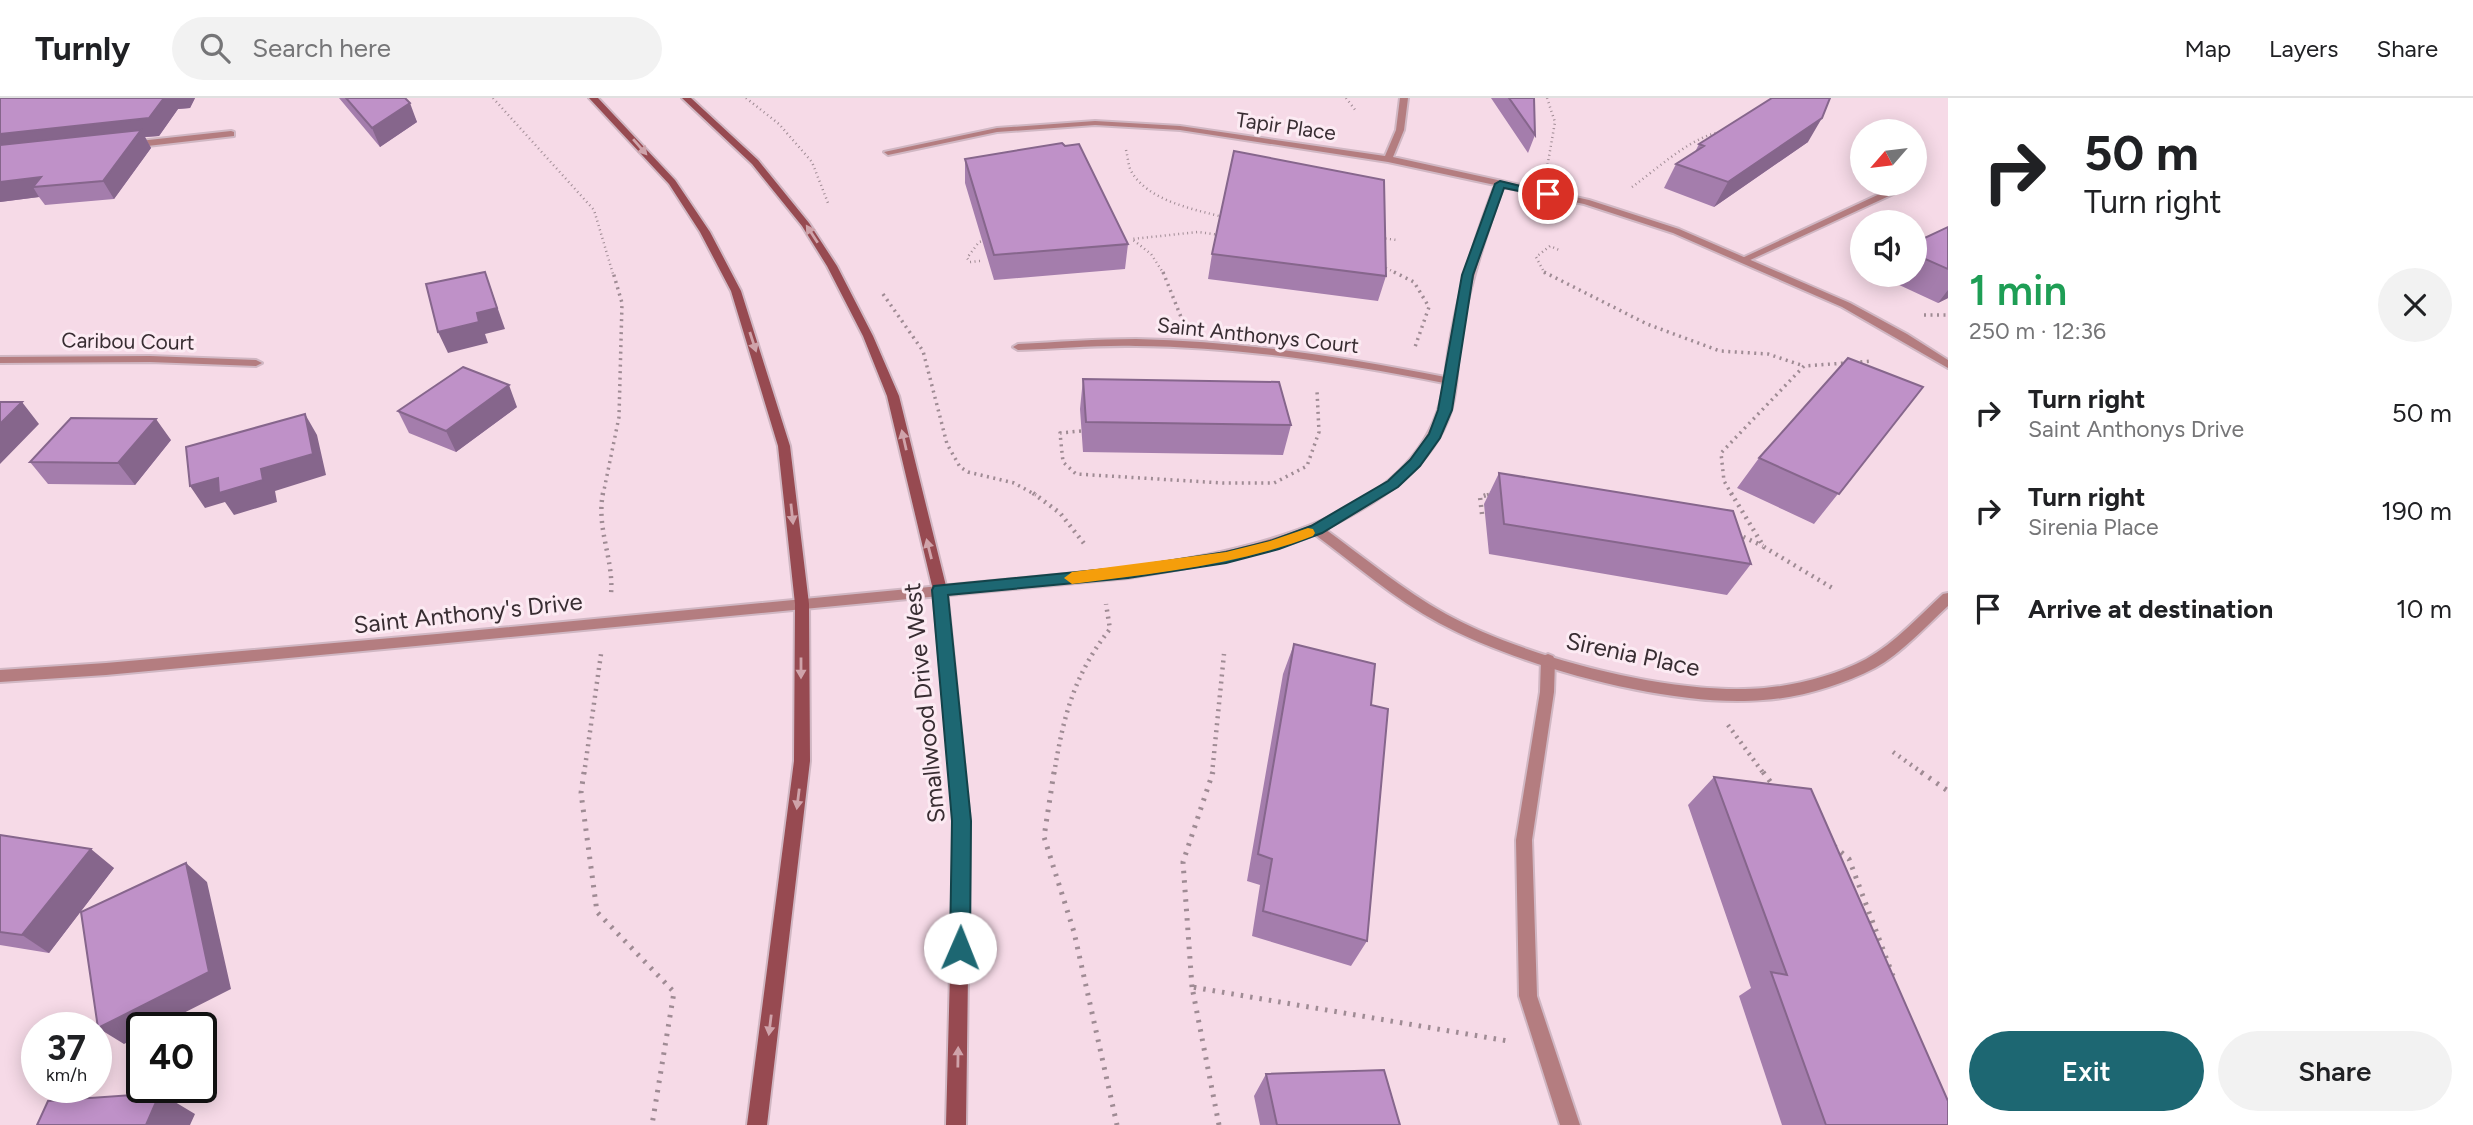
<!DOCTYPE html>
<html lang="en">
<head>
<meta charset="utf-8">
<style>
	:root { --surface:#fff; --page:#f2f2f2; --text:#202124; --muted:#757577; --line:#e0e0e0; --accent:#1d6772 }
	body { margin:0; font-family:Figtree,sans-serif; background:var(--page); color:var(--text); height:100vh; display:flex; flex-direction:column; font-size:26px; white-space:nowrap }
	* { box-sizing:border-box; margin:0 }
	p { font-size:23px; color:var(--muted) }
	.icon { flex:none; width:38px; height:38px; fill:none; stroke:currentColor; stroke-width:2; stroke-linecap:round; stroke-linejoin:round }
	.map { position:relative; flex:1; overflow:hidden }
	.details { display:flex; flex-direction:column; background:var(--surface); width:525px }
	.details>* { flex:none }
	.guide { background:#fff; color:var(--text); overflow:hidden }
	.needle { width:46px; rotate:242deg }
	.controls { position:absolute; left:1850px; top:21px; display:grid; gap:14px }
	.controls a { display:grid; place-items:center; width:77px; height:77px; border-radius:50%; background:var(--surface); box-shadow:0 4px 18px #0003; font-size:35px }
	.speed { position:absolute; left:21px; top:914px; display:flex; gap:14px; font-size:35px; font-weight:700; text-align:center }
	.speed>* { display:grid; place-content:center; width:91px; height:91px; border-radius:50%; background:var(--surface); box-shadow:0 4px 18px #0003; line-height:1 }
	.speed small { font-size:18px; font-weight:400 }
	.speed .limit { border:4px solid #111; border-radius:10px; background:#fff; color:#111 }
	.pin { position:absolute; display:grid; place-items:center; width:60px; height:60px; color:#fff; margin:-30px; border:4px solid #fff; border-radius:50%; box-shadow:0 2px 7px #0007 }
	.me { position:absolute; width:77px; margin:-38px; rotate:1deg; stroke-linejoin:round; filter:drop-shadow(0 0 5px #0008) }
	.turn { display:flex; align-items:center; gap:24px; height:147px; padding:0 21px; font-size:32px }
	.turn .icon { width:91px; height:91px; stroke-width:2.5 }
	.turn b { display:block; font-size:49px; line-height:60px }
	.round { display:grid; place-items:center; flex:none; width:74px; height:74px; border-radius:37px; background:var(--page) }
	.head { display:flex; align-items:center; justify-content:space-between; height:119px; padding:0 21px }
	h1 { font-size:42px; font-weight:600; line-height:52px; color:#1e9e55 }
	.action { display:flex; gap:14px; margin-top:auto; padding:14px 21px }
	.action a { flex:1; height:80px; border-radius:42px; background:var(--accent); color:#fff; font-size:28px; font-weight:600; line-height:80px; text-align:center }
	.action a+a { background:var(--page); color:var(--text) }
	ul { padding:0; list-style:none }
	li { display:flex; align-items:center; gap:21px; height:98px; padding:0 21px }
	li div { flex:1 }
	li b { display:block; font-size:26px }
	li em { font-style:normal }
	header { display:flex; align-items:center; gap:42px; box-sizing:border-box; height:98px; padding:0 35px; background:var(--surface); border-bottom:2px solid var(--line) }
	header strong { font-size:33px }
	nav { display:flex; gap:38px; margin-inline-start:auto; font-size:24px }
	.search { width:490px; height:63px; background:var(--page); display:flex; align-items:center; gap:18px; box-sizing:border-box; padding:0 24px; border-radius:38px; color:var(--muted); font-size:26px }
	main { display:flex; flex:1; min-height:0 }
	.map>svg:first-child { display:block }
	.lines { fill:none; stroke-linecap:round; stroke-linejoin:round }
	.lane-casing { stroke:#d0b7c3; stroke-width:4 }
	.street-casing { stroke:#d0b7c3; stroke-width:4 }
	.secondary-casing { stroke:#d0b7c3; stroke-width:4 }
	.path-far3 { stroke:#9f8b94; stroke-width:2.5; stroke-dasharray:1 3.5; stroke-linecap:butt }
	.path-far2 { stroke:#9f8b94; stroke-width:3.5; stroke-dasharray:2 4.5; stroke-linecap:butt }
	.path-far1 { stroke:#9f8b94; stroke-width:4.5; stroke-dasharray:2 5; stroke-linecap:butt }
	.path { stroke:#9f8b94; stroke-width:5; stroke-dasharray:2.5 7; stroke-linecap:butt }
	.lane { fill:#b47d80; fill-rule:evenodd }
	.street { fill:#b47d80; fill-rule:evenodd }
	.secondary { fill:#974a51; fill-rule:evenodd }
	.wall { fill:#a47dac }
	.shaded-wall { fill:#86668c }
	.building { fill:#bf91c8; stroke:#86668c; stroke-width:2 }
	.oneway { fill:#cfa3aa }
	.route { fill:#1d6772; stroke:#13434a; stroke-width:2 }
	.slow { fill:#f59e0b }
	.labels { text-anchor:middle; dominant-baseline:central; stroke-width:6; stroke-linejoin:round; paint-order:stroke }
	.far-street-label { font-size:21px; fill:#382d32; stroke:#fcebf3 }
	.street-label { font-size:24px; fill:#382d32; stroke:#fcebf3 }
</style>
</head>
<body>
<header>
<strong>Turnly</strong>
<div class="search"><svg class="icon" aria-label="search" viewBox="0 0 24 24"><circle cx="10" cy="10" r="6"/><path d="M15 15l6 6"/></svg>Search here</div>
<nav><a>Map</a><a>Layers</a><a>Share</a></nav>
</header>
<main>
<div class="map">
<svg width="1948" height="1027" viewBox="0 0 1948 1027">
	<rect width="100%" height="100%" fill="#f6dae7"/>
	<g class="lines">
		<g class="lane-casing">
			<path id="lane" d="M1899,87L1903,90L1902,92L1748,163L1740,161Z
				M1548,556L1553,558L1555,562L1554,594L1532,742L1537,898L1580,1027H1560L1519,898L1516,742L1540,594L1541,562L1543,558Z"/>
		</g>
		<g class="street-casing">
			<path id="street" d="M1400,0H1408L1404,32L1393,59L1589,102L1679,131L1850,205L1907,236L1948,262V270L1842,209L1673,135L1584,106L1503,89C1486,136 1471,184 1461,233C1457,260 1459,287 1451,313C1433,371 1376,406 1325,431C1365,460 1403,492 1446,516C1525,560 1675,598 1764,590C1798,587 1836,577 1866,561C1895,545 1919,518 1943,496L1948,495V508C1925,529 1902,555 1875,570C1842,587 1800,600 1763,602C1670,610 1521,569 1439,525C1394,501 1355,466 1314,436C1253,459 1192,470 1128,480L437,546L106,577L0,584V572L106,565L437,536L1128,470C1239,454 1426,422 1444,285C1343,265 1240,249 1136,248C1097,247 1057,251 1018,252L1013,249L1018,246C1057,244 1097,241 1136,241C1240,243 1343,259 1445,279C1452,212 1471,149 1495,87L1388,64L1180,32L1095,27L997,34L888,57L884,54L997,30L1095,23L1180,28L1385,58L1396,32Z
				M231,33L234,34V38L130,50L126,47L130,44Z
				M150,258L256,262L262,265L256,268L150,264L0,265V259Z"/>
		</g>
		<g class="secondary-casing">
			<path id="secondary" d="M589,0H598L675,82L710,134L741,193L790,348L809,506L810,663L767,1027H747L794,663L795,506L778,348L731,193L700,134L669,86Z
				M682,0H691L758,62L809,125L837,168L873,238L899,298L947,492L970,723L966,1027H946L954,723L933,492L887,298L863,238L827,168L802,128L752,66Z"/>
		</g>
		<path class="path-far3" d="M493,0L594,112L613,176
			M746,0L779,26L812,64L828,105
			M1346,0L1356,13
			M1547,0L1555,24L1547,70
			M1126,52C1128,59 1128,67 1131,73C1148,103 1193,111 1223,119
			M1632,89C1660,69 1691,38 1725,33
			M1381,140L1397,142
			M980,163L970,164L967,160L979,144L986,142
			M1382,168L1398,176
			M1164,176L1151,156L1132,141L1198,134L1220,137
			M1545,176L1536,159L1550,148L1559,152"/>
		<path class="path-far2" d="M1163,174L1181,219
			M1394,174L1414,184L1429,209L1415,249
			M1544,174L1647,226L1720,253L1768,256L1804,268
			M883,196L923,253L947,346L960,369L968,374L1014,385L1036,397
			M1924,217H1948
			M1081,333L1060,335L1063,364L1076,376L1223,385H1274L1307,368L1319,334L1317,293
			M603,397L619,319L622,205L613,174
			M1487,397L1494,395
			M1732,397L1724,383L1721,355L1804,268L1873,263"/>
		<path class="path-far1" d="M603,395C596,431 614,461 611,496
			M1033,395L1060,415L1086,448
			M1731,395L1764,449L1834,491
			M1482,416L1480,399L1493,395
			M1737,436L1763,448
			M1728,627L1764,676
			M1893,654L1924,676
			M584,676L601,556
			M1054,676C1063,620 1074,576 1110,531L1106,506
			M1212,676L1224,556"/>
		<path class="path" d="M584,674L581,695L597,814L674,894L652,1027
			M1054,674L1044,739L1074,834L1117,1027
			M1763,674L1775,690
			M1921,674L1948,693
			M1834,748L1849,761L1893,878
			M1192,889L1183,764L1213,674
			M1219,1027L1192,889L1508,943"/>
		<use href="#lane" class="lane"/>
		<use href="#street" class="street"/>
		<use href="#secondary" class="secondary"/>
	</g>
	<path class="wall" d="M0,0H195L190,10L178,11L159,38L145,39L151,50L114,101L45,107L39,99L0,104Z
		M339,0H405L417,24L380,49Z
		M1491,0H1534L1535,37L1528,55Z
		M1808,44L1714,109L1664,90L1676,66L1695,54L1699,46Z
		M965,61L1128,146L1125,171L994,182L965,85Z
		M1948,129V200L1938,205L1882,179L1883,177H1914V145Z
		M1212,156L1386,178L1378,203L1208,181Z
		M1083,281L1291,327L1283,357L1083,354L1080,311Z
		M1923,289L1814,426L1737,390L1759,360Z
		M517,309L456,354L409,335L398,313Z
		M171,342L135,387L48,386L30,364Z
		M1499,375L1751,466L1727,497L1489,456L1484,406Z
		M1294,546L1371,607L1367,843L1351,868L1252,838L1260,787L1247,783L1283,576Z
		M1714,679L1948,1027H1782L1739,898L1751,890L1688,707Z
		M0,737L114,770L49,855L0,847Z
		M1266,976L1400,1027H1260L1254,998Z"/>
	<path class="shaded-wall" d="M164,0H195L190,10L178,11L159,38L145,39L151,50L114,101L103,83L0,55V36Z
		M410,5L417,24L380,49L372,30Z
		M1822,20L1808,44L1714,109L1728,84Z
		M41,79L33,89L39,99L0,104V84Z
		M485,174L505,231L485,236L488,245L448,255L438,234Z
		M1948,192V200L1938,205Z
		M509,287L517,309L456,354L446,333Z
		M22,304L39,326L0,366V326Z
		M305,316L317,337L326,377L275,393L277,404L234,417L225,404L205,410L190,388L218,380L261,371Z
		M156,321L171,342L135,387L118,365Z
		M91,751L114,770L49,855L22,837Z
		M186,765L207,784L231,891L156,929H142V937L124,946L98,930Z
		M160,995L195,1016L190,1027H146Z"/>
	<path class="building" d="M0,0H164L149,20L0,36Z
		M346,0H405L410,5L372,30Z
		M1509,0H1534L1535,37Z
		M1772,0H1830L1822,20L1728,84L1676,66L1704,48L1699,46Z
		M141,32L103,83L33,89L41,79L0,84V47Z
		M1062,45L1065,48L1079,46L1128,146L994,157L965,61Z
		M1234,53L1384,82L1386,178L1212,156Z
		M1948,129V171L1914,156V145Z
		M485,174L497,210L477,215L479,224L438,234L426,186Z
		M1848,260L1923,289L1839,396L1759,360Z
		M463,269L509,287L446,333L398,313Z
		M1083,281L1279,284L1291,327L1086,324Z
		M0,304H22L0,326Z
		M305,316L313,356L261,371L263,382L219,395L218,380L190,388L186,349Z
		M71,320L156,321L118,365L30,364Z
		M1499,375L1733,413L1751,466L1504,426Z
		M1294,546L1375,566L1371,607L1388,611L1367,843L1263,813L1272,761L1258,756Z
		M1714,679L1811,691L1948,1003V1027H1826L1771,874L1787,877Z
		M0,737L91,751L22,837L0,834Z
		M186,765L209,874L98,930L81,814Z
		M1384,972L1400,1027H1277L1266,976Z
		M160,995L146,1027H37L48,1003Z"/>
	<defs><path id="oneway-solid" d="M-6-.8H1V-3.2L6.5 0L1 3.2V.8H-6Z" transform="scale(1.75)"/></defs>
	<g class="oneway">
		<use href="#oneway-solid" transform="translate(640 49) rotate(49)"/>
		<use href="#oneway-solid" transform="translate(812 136) rotate(-123)"/>
		<use href="#oneway-solid" transform="translate(753 244) rotate(72)"/>
		<use href="#oneway-solid" transform="translate(904 342) rotate(-103)"/>
		<use href="#oneway-solid" transform="translate(792 416) rotate(84)"/>
		<use href="#oneway-solid" transform="translate(929 451) rotate(-104)"/>
		<use href="#oneway-solid" transform="translate(801 570) rotate(90)"/>
		<use href="#oneway-solid" transform="translate(798 701) rotate(97)"/>
		<use href="#oneway-solid" transform="translate(770 927) rotate(97)"/>
		<use href="#oneway-solid" transform="translate(958 959) rotate(-89)"/>
	</g>
	<path class="route" d="M1500,83L1553,96L1548,99L1504,90L1473,177L1452,312L1440,340L1420,368L1398,389L1322,435L1279,451L1226,465L1128,480L948,497L971,723L970,850L967,857L960,860L953,857L950,850L952,723L932,492L934,488L1128,469L1226,454L1270,443L1311,428L1388,383L1410,362L1429,336L1438,312L1462,177L1495,86Z"/>
	<path class="slow" d="M1308,430L1313,431L1315,435L1313,438C1235,468 1154,475 1072,486L1064,480L1072,474L1226,454L1270,443Z"/>
	<g class="labels">
		<g class="far-street-label">
			<text transform="translate(1286 28) rotate(8)">Tapir Place</text>
			<text transform="translate(1258 237) rotate(6)">Saint Anthonys Court</text>
			<text transform="translate(128 243) rotate(1)">Caribou Court</text>
		</g>
		<g class="street-label">
			<text transform="translate(468 515) rotate(-6)">Saint Anthony's Drive</text>
			<text transform="translate(1633 556) rotate(12)">Sirenia Place</text>
			<text transform="translate(924 605) rotate(-96)">Smallwood Drive West</text>
		</g>
	</g>
</svg>
<div class="controls">
<a><svg class="needle" viewBox="-14 -14 28 28"><path d="M0-13l5 13h-10z" fill="#e53935"/><path d="M0 13l5-13h-10z" fill="#757577"/></svg></a>
<a><svg class="icon" aria-label="sound" viewBox="0 0 24 24"><path d="M4 9h4l5-4v14l-5-4H4zM17 9q2 3 0 6"/></svg></a>
</div>
<div class="speed"><div>37<small>km/h</small></div><div class="limit">40</div></div>
<div class="pin" style="left:1548px;top:96px;background:#d93025"><svg class="icon" aria-label="arrive" viewBox="0 0 24 24"><path d="M6 21V4h12l-3 4 3 4H6"/></svg></div>
<svg class="me" style="left:960px;top:850px" viewBox="-20 -20 40 40"><circle r="19" fill="#fff"/><path d="M0-13L10 11 0 6-10 11z" fill="#1d6772"/></svg>
</div>
<section class="details">
<div class="guide">
<div class="turn"><svg class="icon" aria-label="right" viewBox="0 0 24 24"><path d="M7 20v-9h11M14 6l5 5-5 5"/></svg><div><b>50 m</b>Turn right</div></div>
</div>
<div class="head"><div><h1>1 min</h1><p>250 m · 12:36</p></div><a class="round"><svg class="icon" aria-label="close" viewBox="0 0 24 24"><path d="M6 6l12 12M18 6L6 18"/></svg></a></div>
<ul>
<li><svg class="icon" aria-label="right" viewBox="0 0 24 24"><path d="M7 20v-9h11M14 6l5 5-5 5"/></svg><div><b>Turn right</b><p>Saint Anthonys Drive</p></div><em>50 m</em></li>
<li><svg class="icon" aria-label="right" viewBox="0 0 24 24"><path d="M7 20v-9h11M14 6l5 5-5 5"/></svg><div><b>Turn right</b><p>Sirenia Place</p></div><em>190 m</em></li>
<li><svg class="icon" aria-label="arrive" viewBox="0 0 24 24"><path d="M6 21V4h12l-3 4 3 4H6"/></svg><div><b>Arrive at destination</b></div><em>10 m</em></li>
</ul>
<div class="action"><a>Exit</a><a>Share</a></div>
</section>
</main>
</body>
</html>
